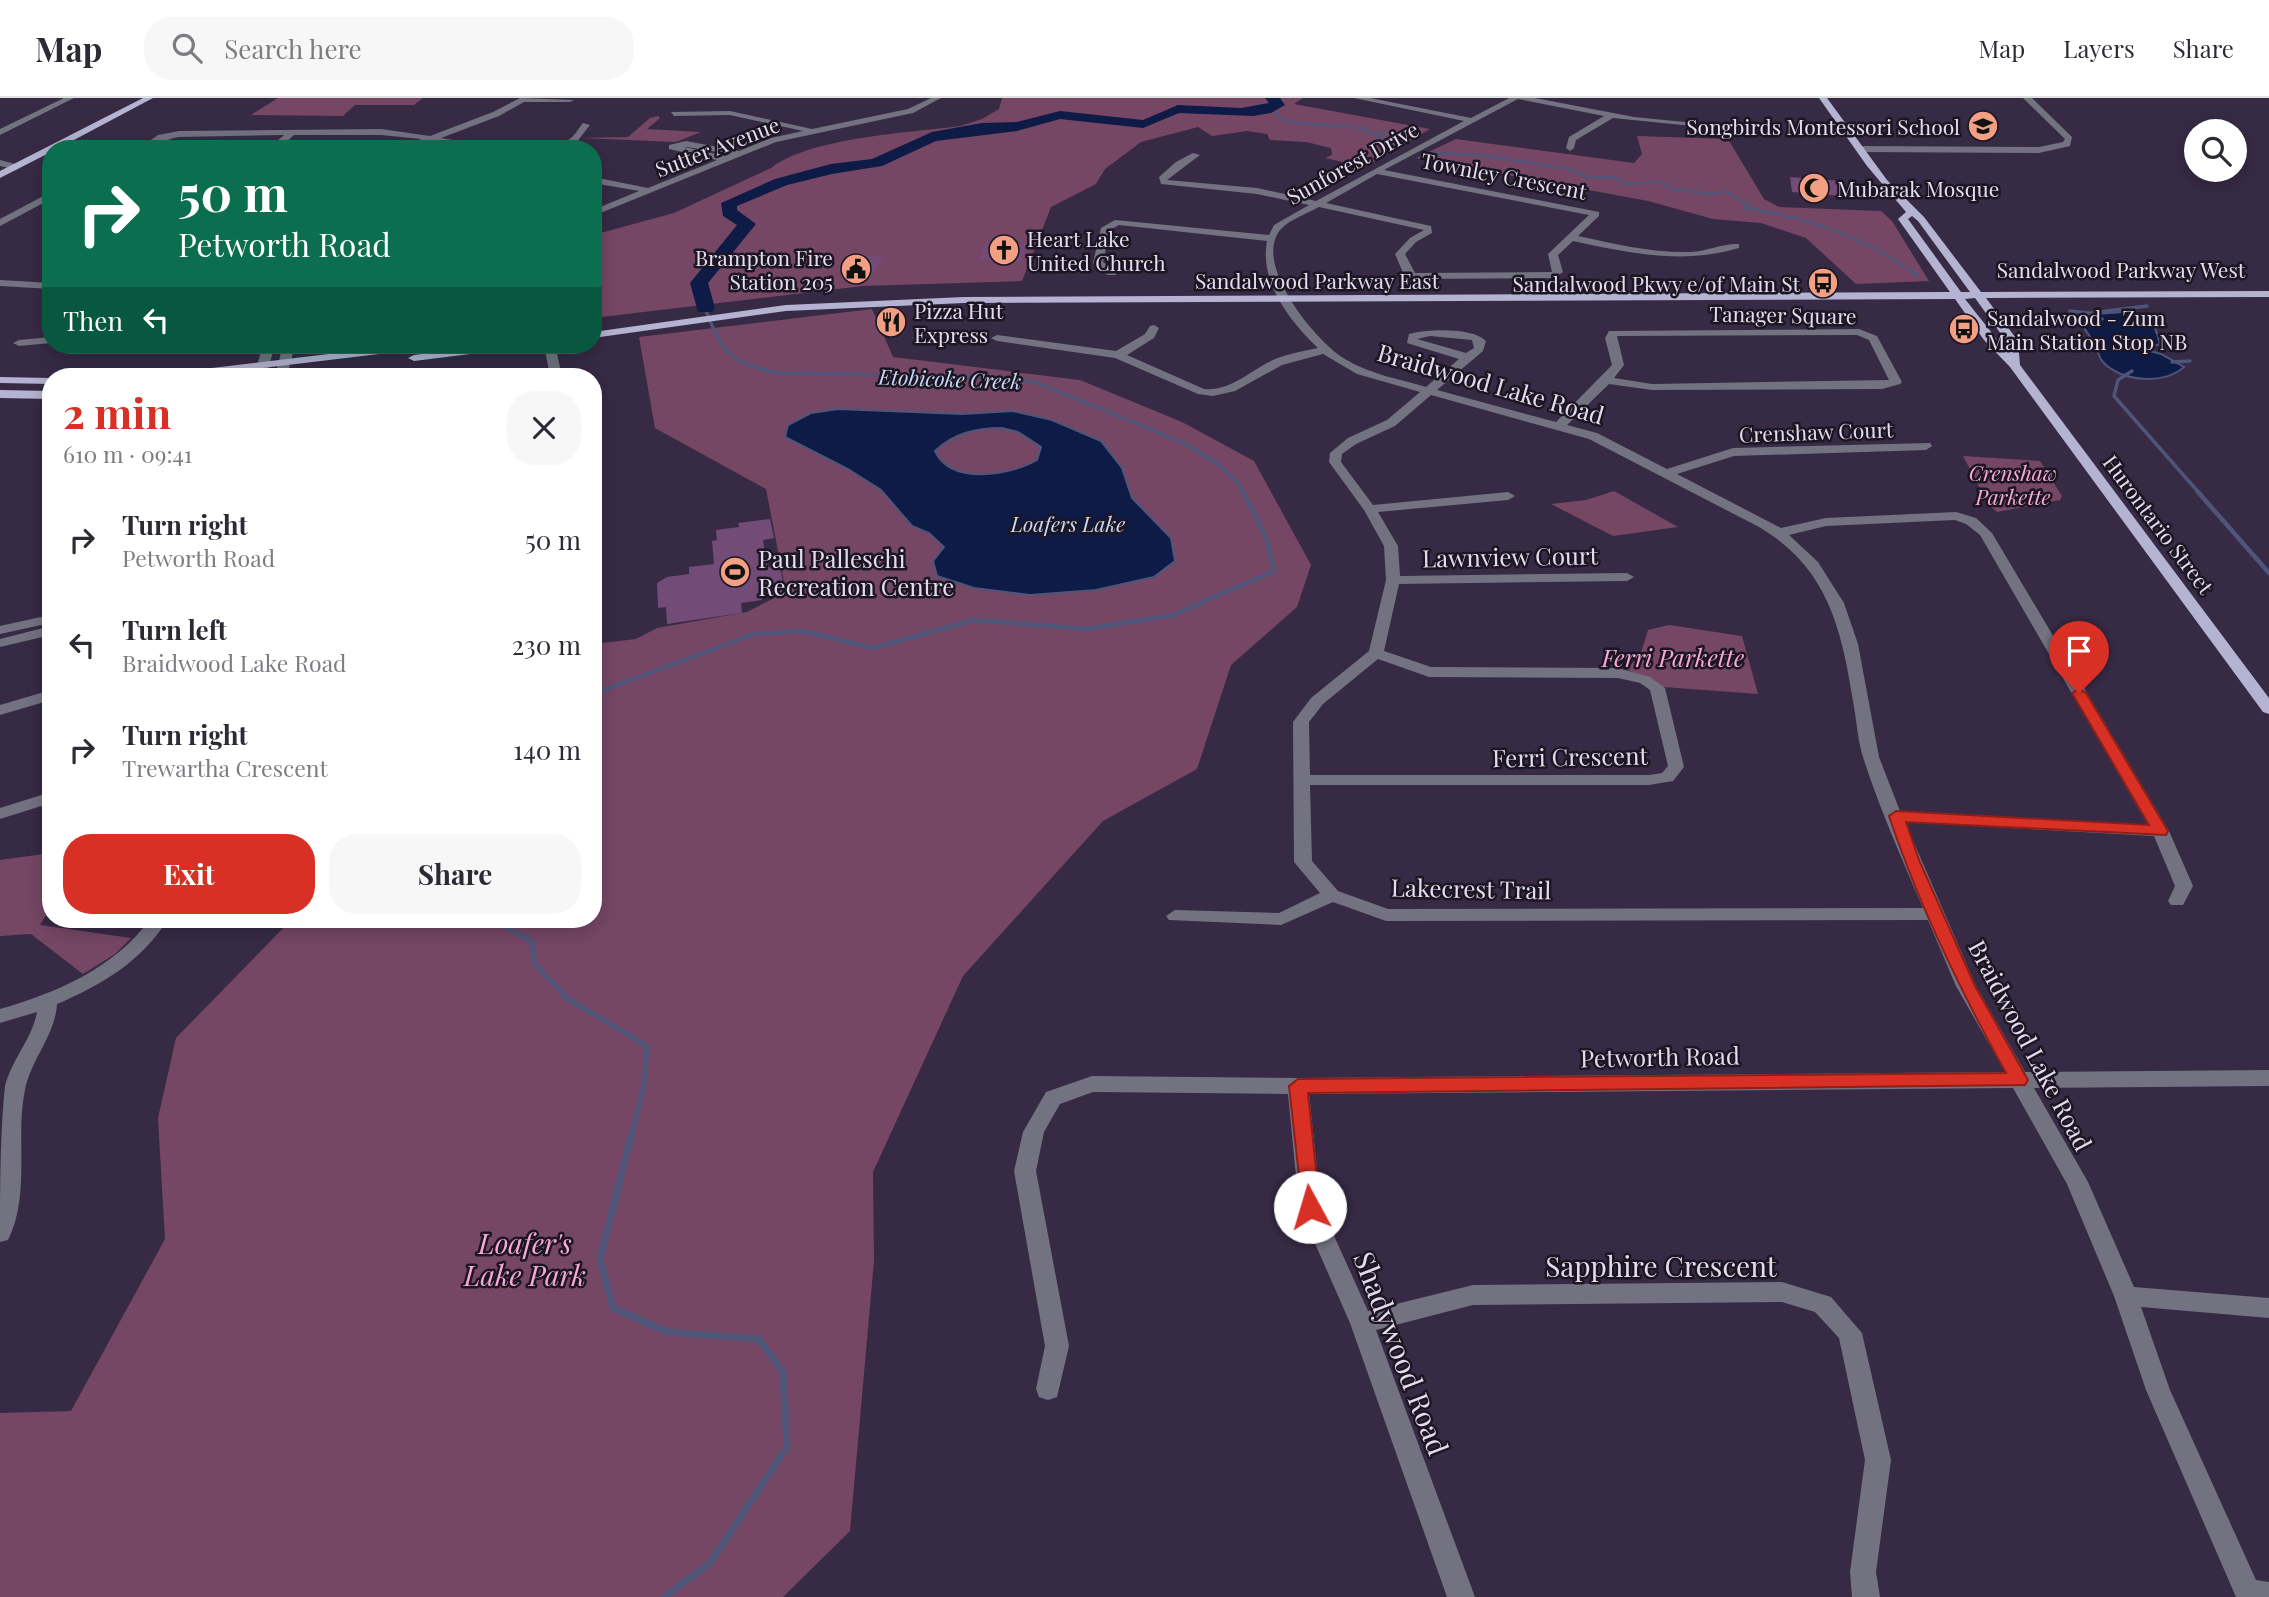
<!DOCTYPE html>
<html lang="en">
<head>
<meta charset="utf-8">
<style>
	:root { --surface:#fff; --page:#f7f7f7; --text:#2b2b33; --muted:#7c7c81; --line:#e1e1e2; --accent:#d93025 }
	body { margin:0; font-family:"Playfair Display",serif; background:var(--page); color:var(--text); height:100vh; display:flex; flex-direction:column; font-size:26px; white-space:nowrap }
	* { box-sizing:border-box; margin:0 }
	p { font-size:23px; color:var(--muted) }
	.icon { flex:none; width:38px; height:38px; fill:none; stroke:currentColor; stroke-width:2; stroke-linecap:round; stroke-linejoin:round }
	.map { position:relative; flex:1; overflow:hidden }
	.sheet { position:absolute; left:42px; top:270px; width:560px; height:560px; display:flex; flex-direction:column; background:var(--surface); border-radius:28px; box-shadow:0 4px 18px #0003 }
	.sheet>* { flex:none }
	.top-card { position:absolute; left:42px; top:42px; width:560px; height:214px; border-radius:28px; box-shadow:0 4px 18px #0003; background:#0b6e4f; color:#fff; overflow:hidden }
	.controls { position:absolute; left:2184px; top:21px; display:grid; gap:14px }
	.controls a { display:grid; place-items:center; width:63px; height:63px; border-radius:50%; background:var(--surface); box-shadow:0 4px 18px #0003; font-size:35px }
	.pin { position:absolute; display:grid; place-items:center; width:60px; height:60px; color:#fff; margin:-72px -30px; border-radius:50% 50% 50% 0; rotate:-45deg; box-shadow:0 0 7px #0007 }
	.pin .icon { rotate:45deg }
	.me { position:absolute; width:77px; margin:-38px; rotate:354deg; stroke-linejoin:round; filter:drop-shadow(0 0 5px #0008) }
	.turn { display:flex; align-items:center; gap:24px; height:147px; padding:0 21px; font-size:32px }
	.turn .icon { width:91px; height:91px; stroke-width:2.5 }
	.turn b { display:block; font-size:49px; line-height:60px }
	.then { display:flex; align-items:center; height:66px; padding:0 21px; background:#0003; gap:14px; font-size:26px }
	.round { display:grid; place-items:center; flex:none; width:74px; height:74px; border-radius:28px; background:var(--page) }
	.summary { display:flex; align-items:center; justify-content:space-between; height:119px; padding:0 21px }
	h1 { font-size:42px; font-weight:700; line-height:52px; color:var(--accent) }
	.action { display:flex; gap:14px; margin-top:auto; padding:14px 21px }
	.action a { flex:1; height:80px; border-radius:28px; background:var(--accent); color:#fff; font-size:28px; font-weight:700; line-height:80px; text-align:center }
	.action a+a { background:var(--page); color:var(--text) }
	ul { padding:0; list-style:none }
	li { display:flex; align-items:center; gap:21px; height:105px; padding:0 21px }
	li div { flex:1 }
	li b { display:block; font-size:26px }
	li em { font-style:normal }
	header { display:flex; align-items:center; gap:42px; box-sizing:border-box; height:98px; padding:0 35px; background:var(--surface); border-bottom:2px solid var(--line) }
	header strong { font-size:33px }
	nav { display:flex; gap:38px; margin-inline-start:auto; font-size:24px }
	.search { width:490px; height:63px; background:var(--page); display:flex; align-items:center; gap:18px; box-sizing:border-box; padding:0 24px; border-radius:28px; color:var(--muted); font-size:26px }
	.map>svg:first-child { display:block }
	.green { fill:#754764 }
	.water { fill:#0e1b47; stroke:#4e5579; stroke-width:2; fill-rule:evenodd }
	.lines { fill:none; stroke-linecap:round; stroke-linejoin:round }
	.stream-far4 { stroke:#4e5579; stroke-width:2.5 }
	.stream-far3 { stroke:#4e5579; stroke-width:3.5 }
	.stream-far2 { stroke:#4e5579; stroke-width:4.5 }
	.stream-far1 { stroke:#4e5579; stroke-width:5 }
	.stream { stroke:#4e5579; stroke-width:7 }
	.river { fill:#0e1b47; fill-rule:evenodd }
	.building { fill:#734b77 }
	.minor { fill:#737281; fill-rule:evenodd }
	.major { fill:#b4b3d1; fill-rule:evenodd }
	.route { fill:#d93025; stroke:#8d1f18; stroke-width:2 }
	.labels { text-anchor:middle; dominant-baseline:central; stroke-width:5; stroke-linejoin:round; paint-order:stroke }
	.far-poi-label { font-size:21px; fill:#e4dcee; stroke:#1c1622; text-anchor:start }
	.far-street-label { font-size:21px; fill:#e4dcee; stroke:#1c1622 }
	.far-water-label { font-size:21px; font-style:italic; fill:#cad8f7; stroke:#1c1622 }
	.far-park-label { font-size:21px; font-style:italic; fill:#f9a7d9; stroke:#1c1622 }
	.street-label { font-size:24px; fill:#e4dcee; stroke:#1c1622 }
	.poi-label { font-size:24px; fill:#e4dcee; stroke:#1c1622; text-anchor:start }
	.park-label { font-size:24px; font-style:italic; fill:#f9a7d9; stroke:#1c1622 }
	.near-park-label { font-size:28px; font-style:italic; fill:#f9a7d9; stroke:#1c1622 }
	.near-street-label { font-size:28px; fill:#e4dcee; stroke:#1c1622 }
</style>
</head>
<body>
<header>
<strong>Map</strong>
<div class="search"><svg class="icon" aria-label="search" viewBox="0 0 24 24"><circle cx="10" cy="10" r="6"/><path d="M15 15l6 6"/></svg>Search here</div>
<nav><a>Map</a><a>Layers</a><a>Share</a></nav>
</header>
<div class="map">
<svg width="2269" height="1499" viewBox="0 0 2269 1499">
	<rect width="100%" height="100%" fill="#372a45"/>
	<path class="green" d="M278,0H423L414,7H355L343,18L251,17Z
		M1002,0H1303L1294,6L1430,31L1365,69L1325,60L1332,57L1331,50L1306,44L1270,42L1267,36L1247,33L1212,38L1198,29L1141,44L1105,71L1096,86L1051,109L1022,183L863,188L593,220V137L674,115L771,70C812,39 908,35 960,28L982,21L999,11Z
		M658,18L660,20L647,31L701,34L676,44L580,40L628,39L650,20Z
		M1637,38L1728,41L1764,101L1779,109L1881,113L1892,123L1929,183L1856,186L1806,140L1761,125L1713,121L1648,103L1416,60L1456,41L1634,65L1642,56Z
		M872,211L893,259L1080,282L1182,324L1254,363L1311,467L1297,509L1231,567L1197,671L1103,723L963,878L873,1074L874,1163L850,1433L783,1499H0V1315L71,1313L165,1141L158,1020L176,940L292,821H593V546L636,541L657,530L747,514L786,494L766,391L655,330L639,239Z
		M1963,358L2040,363L2062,398L2060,402L1997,414L1988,406Z
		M1614,393L1678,429L1613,438L1551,406L1586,402Z
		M1669,527L1742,538L1758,596L1663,589L1626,571L1640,558L1648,532Z
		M51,755V809L40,827L131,840L115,856L83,876L31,836L0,838V762Z"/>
	<path class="water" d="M2122,214C2148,217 2154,220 2160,246L2142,251L2161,256L2184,269C2164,287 2121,284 2103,264C2098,259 2099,254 2096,249C2091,239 2084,230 2078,221L2084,217Z
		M838,311L962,316L1013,313L1052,322L1101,343L1122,370L1132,400L1171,440L1175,463L1154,479L1096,492L1030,497L974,490L937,478L933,463L944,449L929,435L912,428L881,392L848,371L785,339L788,327L811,315ZM1002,330L1018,334L1041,349L1037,362C1011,377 951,388 935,353C954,335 976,330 1002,330Z"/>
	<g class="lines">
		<path class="stream-far4" d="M1270,11L1287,24L1361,30L1401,49
			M1379,34L1408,35
			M1432,55L1480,57L1565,70L1590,80L1614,79L1625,86L1662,84L1672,91L1711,96L1724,93L1750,107L1743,110C1806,118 1861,138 1913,174"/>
		<path class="stream-far3" d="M1911,173L1917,177
			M705,210C722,255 730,264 777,275L998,279L1035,284L1184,345L1218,366L1239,386L1244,396
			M2070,213L2089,215L2102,221
			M2091,215L2147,208
			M2172,264L2190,263
			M2132,273L2118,282L2114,298L2200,396"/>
		<path class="stream-far2" d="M2198,394L2269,475
			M593,596L754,536L802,533L873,550L974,522L1087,531L1173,517L1274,473L1266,439L1243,394"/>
		<path class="stream-far1" d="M490,821L532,843L534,865L568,901L647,948L644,986L631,1039"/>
		<path class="stream" d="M631,1038L600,1161L613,1210L667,1234L759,1241L783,1274L787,1349L710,1465L664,1499"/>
		<path class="river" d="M1265,0H1280L1285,7L1271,15L1253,18L1179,15L1143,30L1060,21L1017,33L936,43L882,68L832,76L787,87L737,108V112L756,126L708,185L715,210L712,214H698L690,185L737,127L723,118L721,105L775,81L831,66L872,61L932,34L982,25L1017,24L1060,13L1143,22L1178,7L1241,10L1269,5Z"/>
	</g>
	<path class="building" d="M1790,79L1841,83L1843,98L1792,94Z
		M986,144L995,145L1028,146L1020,165L978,161Z
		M866,158H883L869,182L852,181L855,176H848L858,161Z
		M896,218L905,232L884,234L876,221Z
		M770,421L774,440L763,442L767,469L780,468L785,495L762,498V502L741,505L742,515L667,526L666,509L658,510L657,485L667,479L689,476V469L714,466L712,443L717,442L716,432L739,429L738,425Z"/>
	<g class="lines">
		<path class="minor" d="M64,0H74L0,37V31Z
			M520,0L574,2L570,4H524L499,18L441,40C468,45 543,54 568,42C574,39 579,30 583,25L590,27L576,45L552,51H471L432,43L412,51H399L421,41L381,37H294L278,51H268L284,37L179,39C164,41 153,51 138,51L158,37L179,33L381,31L430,38L493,14Z
			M931,0H941L913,15L776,44L593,118V112L639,93L593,85V79L648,90L717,62L669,51V47L686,43L739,53L771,40L803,33L730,17L674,18L671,14L730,13L812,31L908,11ZM684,49H686L730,56L725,58Z
			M1354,0H1370L1471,20L1509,0H1535L1634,19L1756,31L1752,34L1613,20L1576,42L1574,50L1570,53L1566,50L1569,39L1604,18L1518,1L1384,72L1599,114V118L1578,138C1615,146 1653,155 1691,154C1707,153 1724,145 1739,146V150C1683,167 1629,155 1573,143L1558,157L1563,174L1554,180L1413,181L1404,177L1395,156L1410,140L1424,132L1319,109C1308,115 1289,122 1281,131C1251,165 1316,244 1345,261C1369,276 1399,281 1426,289L1459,261L1407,245L1409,236C1428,231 1472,229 1486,243L1483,253L1437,292L1556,324L1612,267L1605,240L1609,233L1859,231L1877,238L1902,284L1900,286L1882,291L1652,292L1609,286L1567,327L1597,335L1667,371L1733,350L1930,345L1932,348L1926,352L1734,358L1677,376L1781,430L1826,420L1956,414L1976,420L1992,435L2169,733L2193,788L2183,807H2171L2168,803L2175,788L2154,738L1905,724L1976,888L2025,974L2269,972V988L2034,990L2088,1084L2134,1189L2269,1200V1220L2141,1209L2170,1292L2256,1482L2269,1484V1499H2236L2146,1292L2114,1198L2067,1086L2013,990L1309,996L1321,1109L1368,1213L1473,1187L1782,1184L1831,1199L1862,1235L1891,1362L1876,1474L1880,1499H1852L1850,1474L1865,1362L1839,1240L1815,1214L1782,1204L1473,1207L1376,1232L1475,1499H1447L1350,1225L1299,1109L1288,996L1093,994L1060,1006L1044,1034L1036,1073L1069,1248L1057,1299L1048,1302L1039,1299L1036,1291L1045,1248L1014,1073L1023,1034L1046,994L1092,978L1298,980L2005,974L1956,888L1928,822L1386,823L1333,804L1281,827L1169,822L1166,818L1175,812L1279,815L1320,795L1294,764L1293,624L1311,600L1369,553L1386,482L1384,448L1364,412L1329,364L1330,355L1348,340L1387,322L1420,294L1357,276L1323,256L1282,267L1235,293L1213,298L1198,296L1115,260L997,243L991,240L997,237L1116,253L1145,236L1150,228L1154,227L1159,230L1154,240L1127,257L1204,291C1232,293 1250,272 1275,261C1288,256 1303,253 1318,250C1290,223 1259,184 1267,143L1119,127L1110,132L1103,164L1116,173V177H1108L1093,165L1101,130L1115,122L1269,137L1274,127L1309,107L1257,96L1161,86L1159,79L1176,64L1193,55L1200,57L1167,82L1257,90L1316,103L1464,23ZM1377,76L1589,117L1548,156L1552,174L1415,175L1405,156L1416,144L1432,135L1431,128L1326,105ZM1857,237L1869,242L1889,282L1652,286L1614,280L1624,267L1617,238ZM1430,238L1472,242L1474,250L1466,255L1417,241ZM1431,297L1589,341L1759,429C1830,471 1842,534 1854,609C1857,626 1858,645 1864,662C1880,712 1902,761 1923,810L1388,811L1338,793L1312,763L1310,687H1649L1673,683L1684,669L1665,590L1650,579L1618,570L1431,569L1384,553L1399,486L1627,483L1634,479L1627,475L1400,478L1398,448L1378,414L1508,402L1515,398L1508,394L1373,407L1341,364L1342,356L1356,346L1395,328ZM1955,422L1966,426L1980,437L2148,727L1900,713L1879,659L1858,546L1844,505L1818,464L1789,437L1826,428ZM1378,561L1429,579L1618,580L1640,585L1650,592L1668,668L1662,675L1649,677H1310L1309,624L1323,606Z
			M2023,0H2032L2072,39L2070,48L2039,55L1861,54L1857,51L1861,48L2039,49L2063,44L2065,41Z
			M0,62L19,67L20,69L16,72L0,68Z
			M51,94V101L0,128V121Z
			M0,182L51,185V191L0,188Z
			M51,239V245L19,248L13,245L19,242Z
			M263,247H275L266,278H254Z
			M283,247H295L287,278H275Z
			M544,247H555L562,278H550Z
			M41,519L46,520V526L0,536V528Z
			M51,528V537L0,549V541Z
			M51,592V602L0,617V607Z
			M51,694V705L0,721V710Z
			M150,821H168C142,863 102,887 57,906C55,938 31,961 25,992C15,1040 31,1096 8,1142L0,1144C0,1095 0,1035 5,988C12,961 32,941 37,914L0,925V911C56,895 115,870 150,821Z"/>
		<path class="major" d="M143,0H153L57,51H51V54L0,80V73Z
			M1819,0H1827L1887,82L1924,119L1981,194L2269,193V199L1986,200L2018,243L2020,267L2269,600V616L2263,614L2010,269L1984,242L1955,201L964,205L786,213L593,240V234L786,207L964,199L1950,194L1898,121L1906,114L1867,68ZM1912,118L1918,123L1970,194H1961L1908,121ZM1975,200L2006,243L2007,254L1965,201Z
			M403,247H435L429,250L197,278H164L170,275Z
			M494,247H525L519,250L414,263L408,260L414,257Z
			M0,279L51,280V286L0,285Z
			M0,292L51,293V301L0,300Z"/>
	</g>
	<path class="route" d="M2079,591L2086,595L2168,733L2166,737L1906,724L1919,762L1975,888L2028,982L2025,987L1308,995L1320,1109L1317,1114H1303L1289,988L1298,981L2006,975C1960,892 1919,808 1889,718L1896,713L2149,727L2072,595Z"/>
	<defs>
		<g id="school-disc" transform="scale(1.575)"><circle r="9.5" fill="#f39f84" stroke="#1c1622"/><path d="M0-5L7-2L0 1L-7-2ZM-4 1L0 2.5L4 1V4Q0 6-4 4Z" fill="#111"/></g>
		<g id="mosque-disc" transform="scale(1.575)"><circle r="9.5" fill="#f39f84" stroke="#1c1622"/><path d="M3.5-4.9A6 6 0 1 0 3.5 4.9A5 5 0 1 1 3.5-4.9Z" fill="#111"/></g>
		<g id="church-disc" transform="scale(1.575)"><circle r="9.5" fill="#f39f84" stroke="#1c1622"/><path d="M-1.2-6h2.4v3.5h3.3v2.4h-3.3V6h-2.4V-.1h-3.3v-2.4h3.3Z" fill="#111"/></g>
		<g id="civic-disc" transform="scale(1.575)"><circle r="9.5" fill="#f39f84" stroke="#1c1622"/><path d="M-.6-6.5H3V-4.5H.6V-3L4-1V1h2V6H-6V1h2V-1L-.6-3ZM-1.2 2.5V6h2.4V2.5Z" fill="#111"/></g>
		<g id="bus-disc" transform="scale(1.575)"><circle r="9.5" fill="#f39f84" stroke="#1c1622"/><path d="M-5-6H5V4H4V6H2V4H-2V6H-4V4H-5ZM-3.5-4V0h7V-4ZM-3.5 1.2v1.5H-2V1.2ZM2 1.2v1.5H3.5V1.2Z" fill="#111"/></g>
		<g id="restaurant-disc" transform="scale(1.575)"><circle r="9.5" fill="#f39f84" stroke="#1c1622"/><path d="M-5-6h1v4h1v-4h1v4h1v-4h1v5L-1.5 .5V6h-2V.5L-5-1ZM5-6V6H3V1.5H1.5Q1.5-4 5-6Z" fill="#111"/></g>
		<g id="stadium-disc" transform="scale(1.575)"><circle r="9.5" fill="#f39f84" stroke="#1c1622"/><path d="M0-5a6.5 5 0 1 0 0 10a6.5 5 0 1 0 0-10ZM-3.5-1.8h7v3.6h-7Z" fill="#111"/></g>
	</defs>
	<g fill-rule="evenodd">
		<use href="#school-disc" x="1983" y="28"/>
		<use href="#mosque-disc" x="1814" y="90"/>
		<use href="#church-disc" x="1004" y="152"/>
		<use href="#civic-disc" x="856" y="171"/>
		<use href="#bus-disc" x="1823" y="185"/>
		<use href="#restaurant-disc" x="891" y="224"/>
		<use href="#bus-disc" x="1964" y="231"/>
		<use href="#stadium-disc" x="735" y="474"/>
	</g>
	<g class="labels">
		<g class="far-poi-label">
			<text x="1960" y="28" text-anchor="end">Songbirds Montessori School</text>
			<text x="1837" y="90">Mubarak Mosque</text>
			<text x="1027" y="140">Heart Lake<tspan x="1027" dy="24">United Church</tspan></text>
			<text x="833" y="159" text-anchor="end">Brampton Fire<tspan x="833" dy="24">Station 205</tspan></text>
			<text x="1800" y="185" text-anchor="end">Sandalwood Pkwy e/of Main St</text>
			<text x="914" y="212">Pizza Hut<tspan x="914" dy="24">Express</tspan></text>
			<text x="1987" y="219">Sandalwood - Zum<tspan x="1987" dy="24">Main Station Stop NB</tspan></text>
		</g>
		<g class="far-street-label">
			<text transform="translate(717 48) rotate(-21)">Sutter Avenue</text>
			<text transform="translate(1352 64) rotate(-29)">Sunforest Drive</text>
			<text transform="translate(1504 77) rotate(11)">Townley Crescent</text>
			<text x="2121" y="171">Sandalwood Parkway West</text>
			<text x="1317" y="182">Sandalwood Parkway East</text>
			<text transform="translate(1783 216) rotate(1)">Tanager Square</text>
			<text transform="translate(1816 333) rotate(-2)">Crenshaw Court</text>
			<text transform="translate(2159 426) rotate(53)">Hurontario Street</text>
		</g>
		<g class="far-water-label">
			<text transform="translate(950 280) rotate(2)">Etobicoke Creek</text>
			<text x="1068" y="425">Loafers Lake</text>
		</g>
		<g class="far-park-label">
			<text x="2013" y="374">Crenshaw<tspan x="2013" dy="24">Parkette</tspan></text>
		</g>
		<g class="street-label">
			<text transform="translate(1491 285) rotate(16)">Braidwood Lake Road</text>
			<text transform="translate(1510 458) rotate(-1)">Lawnview Court</text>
			<text transform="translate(1570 658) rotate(-1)">Ferri Crescent</text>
			<text transform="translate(1471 790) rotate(1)">Lakecrest Trail</text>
			<text transform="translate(2031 947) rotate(62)">Braidwood Lake Road</text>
			<text transform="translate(1660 958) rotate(-1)">Petworth Road</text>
		</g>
		<g class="poi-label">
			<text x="758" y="460">Paul Palleschi<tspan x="758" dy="28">Recreation Centre</tspan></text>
		</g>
		<g class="park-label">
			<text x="1673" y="559">Ferri Parkette</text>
		</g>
		<g class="near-park-label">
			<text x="525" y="1144">Loafer's<tspan x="525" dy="32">Lake Park</tspan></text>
		</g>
		<g class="near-street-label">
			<text x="1661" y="1167">Sapphire Crescent</text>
			<text transform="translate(1402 1255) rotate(69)">Shadywood Road</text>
		</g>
	</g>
</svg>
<div class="controls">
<a><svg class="icon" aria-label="search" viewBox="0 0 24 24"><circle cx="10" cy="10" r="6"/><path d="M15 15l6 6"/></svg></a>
</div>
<div class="pin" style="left:2079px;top:595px;background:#d93025"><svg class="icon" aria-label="arrive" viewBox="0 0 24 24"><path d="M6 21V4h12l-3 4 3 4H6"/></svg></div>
<svg class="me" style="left:1310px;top:1109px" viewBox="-20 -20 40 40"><circle r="19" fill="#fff"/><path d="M0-13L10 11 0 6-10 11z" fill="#d93025"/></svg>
<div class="top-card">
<div class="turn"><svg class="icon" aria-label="right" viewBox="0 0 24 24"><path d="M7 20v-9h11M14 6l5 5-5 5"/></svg><div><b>50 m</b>Petworth Road</div></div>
<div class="then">Then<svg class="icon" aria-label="left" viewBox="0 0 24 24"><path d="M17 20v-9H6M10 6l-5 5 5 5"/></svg></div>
</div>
<section class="sheet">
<div class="summary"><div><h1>2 min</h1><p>610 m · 09:41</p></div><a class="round"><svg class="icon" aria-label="close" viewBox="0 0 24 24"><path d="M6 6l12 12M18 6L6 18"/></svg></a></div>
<ul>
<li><svg class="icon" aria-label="right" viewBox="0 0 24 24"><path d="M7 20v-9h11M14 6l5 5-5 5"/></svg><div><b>Turn right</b><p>Petworth Road</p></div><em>50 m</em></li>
<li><svg class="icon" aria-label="left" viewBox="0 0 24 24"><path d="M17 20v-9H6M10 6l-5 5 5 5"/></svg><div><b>Turn left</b><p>Braidwood Lake Road</p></div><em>230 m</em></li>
<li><svg class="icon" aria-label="right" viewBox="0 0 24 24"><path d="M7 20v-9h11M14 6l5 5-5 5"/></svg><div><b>Turn right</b><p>Trewartha Crescent</p></div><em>140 m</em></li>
</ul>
<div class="action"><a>Exit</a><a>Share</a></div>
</section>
</div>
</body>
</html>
